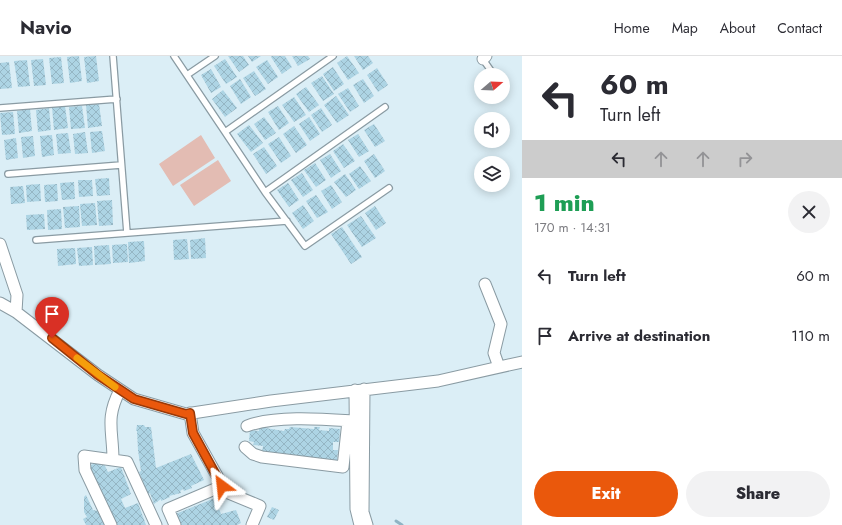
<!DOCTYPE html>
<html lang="en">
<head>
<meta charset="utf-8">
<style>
	:root { --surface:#fff; --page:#f2f2f3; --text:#2b2b33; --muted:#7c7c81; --line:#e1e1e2; --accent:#ea580c }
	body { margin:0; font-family:Jost,sans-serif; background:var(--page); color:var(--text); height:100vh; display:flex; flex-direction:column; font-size:15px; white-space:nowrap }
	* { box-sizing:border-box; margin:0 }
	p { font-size:13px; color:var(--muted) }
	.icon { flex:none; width:22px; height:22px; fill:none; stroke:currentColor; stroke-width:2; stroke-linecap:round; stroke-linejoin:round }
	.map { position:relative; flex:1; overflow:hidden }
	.details { display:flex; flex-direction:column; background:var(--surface); width:320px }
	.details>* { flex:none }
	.guide { background:#fff; color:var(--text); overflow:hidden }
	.needle { width:26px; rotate:71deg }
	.fabs { position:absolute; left:474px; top:12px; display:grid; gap:8px }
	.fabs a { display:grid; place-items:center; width:36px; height:36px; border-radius:50%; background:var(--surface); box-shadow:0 2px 10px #0003; font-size:20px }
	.pin { position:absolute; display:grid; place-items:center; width:34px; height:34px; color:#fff; margin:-41px -17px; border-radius:50% 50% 50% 0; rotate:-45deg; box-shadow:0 0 4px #0007 }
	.pin .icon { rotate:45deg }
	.me { position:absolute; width:44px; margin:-22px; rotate:330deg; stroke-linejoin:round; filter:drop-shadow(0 0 3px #0008) }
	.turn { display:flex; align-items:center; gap:14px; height:84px; padding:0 12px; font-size:18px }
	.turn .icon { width:52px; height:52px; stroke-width:2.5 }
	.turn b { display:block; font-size:28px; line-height:34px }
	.lanes { display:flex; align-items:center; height:38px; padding:0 12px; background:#0003; justify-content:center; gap:20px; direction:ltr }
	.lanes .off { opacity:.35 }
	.round { display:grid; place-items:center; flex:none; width:42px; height:42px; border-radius:21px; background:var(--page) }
	.overview { display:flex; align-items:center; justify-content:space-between; height:68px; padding:0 12px }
	h1 { font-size:24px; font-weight:800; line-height:30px; color:#1e9e55 }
	.action { display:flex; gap:8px; margin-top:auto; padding:8px 12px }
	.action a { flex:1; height:46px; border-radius:24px; background:var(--accent); color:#fff; font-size:16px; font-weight:800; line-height:46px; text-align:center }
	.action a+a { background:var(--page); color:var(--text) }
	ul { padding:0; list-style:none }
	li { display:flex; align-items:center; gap:12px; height:60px; padding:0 12px }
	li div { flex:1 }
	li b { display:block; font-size:15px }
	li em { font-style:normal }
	header { display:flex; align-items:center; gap:24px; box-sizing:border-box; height:56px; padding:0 20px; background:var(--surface); border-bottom:1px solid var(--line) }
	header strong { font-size:19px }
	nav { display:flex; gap:22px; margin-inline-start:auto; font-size:14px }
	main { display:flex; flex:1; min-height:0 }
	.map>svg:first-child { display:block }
	.park { fill:#e3bcb3 }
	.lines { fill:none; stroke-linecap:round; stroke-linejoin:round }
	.stream { stroke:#8fb4c4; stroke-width:3 }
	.building { fill:url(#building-cross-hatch) }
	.lane-casing { stroke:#8a9ba3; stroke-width:8 }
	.street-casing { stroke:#8a9ba3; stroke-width:13 }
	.lane { stroke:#fff; stroke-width:5.5 }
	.street { stroke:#fff; stroke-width:11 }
	.route-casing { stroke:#983908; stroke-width:10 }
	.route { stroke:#ea580c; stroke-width:7 }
	.slow { stroke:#f59e0b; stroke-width:7 }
</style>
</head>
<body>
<header>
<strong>Navio</strong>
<nav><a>Home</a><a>Map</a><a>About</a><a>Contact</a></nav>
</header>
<main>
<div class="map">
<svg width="522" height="469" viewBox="0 0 522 469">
	<defs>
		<pattern id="building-cross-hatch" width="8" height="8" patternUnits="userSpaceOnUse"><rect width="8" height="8" fill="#add4e4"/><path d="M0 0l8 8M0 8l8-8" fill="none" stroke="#95b6c4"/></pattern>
	</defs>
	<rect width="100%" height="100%" fill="#dbeef6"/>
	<path class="park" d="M201,79L215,102L173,130L159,108Z
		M218,104L231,125L194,150L180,129Z"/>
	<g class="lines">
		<path class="stream" d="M396,465L402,469"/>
	</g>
	<path class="building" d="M79,0L82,25L70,27L67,1Z
		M96,0L99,25L87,27L84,1Z
		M228,0H243L249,9L239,16Z
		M248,0H261L252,6Z
		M272,0H285L292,11L282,18L271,1Z
		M292,0H308L310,3L298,10Z
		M347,0L359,17L348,24L337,7Z
		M354,0H368L373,7L363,14Z
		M61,1L64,27L52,28L49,2Z
		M43,3L46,29L34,30L31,4Z
		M225,3L237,21L226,28L214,10Z
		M27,4L30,30L18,31L14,5Z
		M267,4L278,21L268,28L256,11Z
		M9,6L12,32L0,33V7Z
		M333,11L344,28L334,35L323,18Z
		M377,12L388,29L378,36L367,19Z
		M211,13L221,31L211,37L201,19Z
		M254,15L266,33L255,40L243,22Z
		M322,20L334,38L323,45L311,27Z
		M240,23L251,41L241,48L230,30Z
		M363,23L374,40L364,47L353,29Z
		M306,31L319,49L309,56L296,38Z
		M348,32L359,50L350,56L338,38Z
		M223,34L237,52L225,61L212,43Z
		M336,40L349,59L337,67L324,49Z
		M294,41L306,59L294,66L282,49Z
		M99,48L102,70L88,72L86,49Z
		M65,50L68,72L54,74L52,51Z
		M82,50L85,72L71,73L69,51Z
		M278,50L289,67L279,74L268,56Z
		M49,52L51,74L38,76L36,54Z
		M321,52L332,69L322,76L311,59Z
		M30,53L32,75L19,77L17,55Z
		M13,56L15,78L2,79L0,57Z
		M264,61L276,77L265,84L254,68Z
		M309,61L320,78L310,85L299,68Z
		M374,68L385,85L375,91L364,74Z
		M249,69L263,87L251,96L237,78Z
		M294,70L307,89L296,97L283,78Z
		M102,75L105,95L92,97L90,76Z
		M85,76L88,97L75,98L73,78Z
		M68,77L71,97L58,98L56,78Z
		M358,78L369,95L359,101L348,84Z
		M52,79L54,99L42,101L40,80Z
		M33,80L35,100L23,102L21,81Z
		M279,81L291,100L281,107L268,88Z
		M16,82L18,102L6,104L4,84Z
		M343,88L355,105L344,112L333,95Z
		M264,91L277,110L266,118L253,98Z
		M330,98L341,115L331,122L320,104Z
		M374,98L385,115L375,122L364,105Z
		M315,107L326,124L316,131L304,114Z
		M360,110L371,125L359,133L349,118Z
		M302,117L313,134L303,141L291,124Z
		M345,118L356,134L346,141L334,126Z
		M109,122L110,139L97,140L95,123Z
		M78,124H92L93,140L79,141Z
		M74,126L75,143L62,144L60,127Z
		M288,127L299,144L289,151L277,134Z
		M40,128L41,145L27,146L26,129Z
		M57,128L58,145L45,146L44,129Z
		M331,129L342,146L332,153L321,135Z
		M23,130L25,147L11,148L10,131Z
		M316,139L328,156L317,162L306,145Z
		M112,144L113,169L99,170L97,145Z
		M95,147L97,169L82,170L80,148Z
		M303,149L314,165L303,173L292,157Z
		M79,150L80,171L65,172L63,151Z
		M375,150L386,167L376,174L365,157Z
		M61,153L62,173L48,174L47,154Z
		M44,158L45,173L27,174L26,159Z
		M361,160L376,182L362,191L347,169Z
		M342,171L362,201L351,208L331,178Z
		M205,182L206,202L191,203L190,184Z
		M187,183L189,203L174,204L173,184Z
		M144,185L145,205L129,207L128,186Z
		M127,188L128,206L113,207L112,189Z
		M109,189L111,208L95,209L94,190Z
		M92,191L93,209L79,210L77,192Z
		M75,192L76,208L58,210L57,193Z
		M137,369H144L145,371H151L156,412L191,398L204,424L191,430L192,432L184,435L183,433L180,435L181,437L169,440L170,441L161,445V443L154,448L150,437L148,438L139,416L141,415L138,394L137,375H136Z
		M259,371L284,375L285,373H289L290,371L314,373V371H320L319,374L329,375V372L340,373L339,386H333V394H338L337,406L296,404L297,400L262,396L263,390L253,389L254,386L249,385L250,374L259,375Z
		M99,405L101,410L104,408L108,416L121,411L131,438L121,443L125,452L138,447L146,469H114L89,410Z
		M86,439L93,454L98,455L105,469H86L83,463L87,461L84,456V441Z
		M215,442L221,458L236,454L241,467L237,469H177L173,459Z
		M272,451L279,454L274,464L267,461Z"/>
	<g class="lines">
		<g class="lane-casing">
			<path id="lane" d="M113,0L127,177
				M174,0L225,76
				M333,0L225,76L265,136L305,190L389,132
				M482,2L494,19
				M187,19L215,0
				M0,52L117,43
				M8,118L121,109
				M265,136L385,51
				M36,184L287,165"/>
		</g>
		<g class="street-casing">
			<path id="street" d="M483,3L486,0
				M0,188L17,239L16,256
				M485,228L501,268L494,297L499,311
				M0,247L16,256L98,319L134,343L186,358L271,345L438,325L522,306
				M364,333L363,456L367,469
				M355,334L356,453L360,469
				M190,357L193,377L226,436L260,450L252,469
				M247,370C275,359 324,363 355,365
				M245,391L253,398L262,401L343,411L348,365
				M113,404C113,374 105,363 120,334
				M111,469L85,414L84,400L127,406L156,469
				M175,469L168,453L222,430"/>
		</g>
		<use href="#lane" class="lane"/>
		<use href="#street" class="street"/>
	</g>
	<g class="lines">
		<g class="route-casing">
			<path id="route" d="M52,282L98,319L134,343L186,358L190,357L193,377L222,430"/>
		</g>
		<use href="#route" class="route"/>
		<path class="slow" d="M77,302L115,331"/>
	</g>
</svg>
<div class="fabs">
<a><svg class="needle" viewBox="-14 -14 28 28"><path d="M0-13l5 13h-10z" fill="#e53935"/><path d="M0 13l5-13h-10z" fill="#7c7c81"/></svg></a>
<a><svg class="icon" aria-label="sound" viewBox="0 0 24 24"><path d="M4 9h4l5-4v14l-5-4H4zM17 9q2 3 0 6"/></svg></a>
<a><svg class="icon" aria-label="layers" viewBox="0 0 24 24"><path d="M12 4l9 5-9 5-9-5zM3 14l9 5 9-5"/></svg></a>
</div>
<div class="pin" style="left:52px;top:282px;background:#d93025"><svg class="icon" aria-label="arrive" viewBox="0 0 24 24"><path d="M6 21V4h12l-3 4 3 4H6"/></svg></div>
<svg class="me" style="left:222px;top:430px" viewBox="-20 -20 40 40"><path d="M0-17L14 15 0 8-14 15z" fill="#ea580c" stroke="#fff" stroke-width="4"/></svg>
</div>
<section class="details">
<div class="guide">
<div class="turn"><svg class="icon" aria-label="left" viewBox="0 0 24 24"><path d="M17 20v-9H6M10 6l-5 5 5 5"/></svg><div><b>60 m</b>Turn left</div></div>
<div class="lanes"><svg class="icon" aria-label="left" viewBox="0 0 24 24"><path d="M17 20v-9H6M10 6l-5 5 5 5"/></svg><svg class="icon off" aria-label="ahead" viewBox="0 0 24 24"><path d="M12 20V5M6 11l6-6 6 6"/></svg><svg class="icon off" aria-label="ahead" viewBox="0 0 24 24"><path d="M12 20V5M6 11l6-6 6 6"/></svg><svg class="icon off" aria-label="right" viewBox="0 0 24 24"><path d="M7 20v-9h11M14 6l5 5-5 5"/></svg></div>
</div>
<div class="overview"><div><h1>1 min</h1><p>170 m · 14:31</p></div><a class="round"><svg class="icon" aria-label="close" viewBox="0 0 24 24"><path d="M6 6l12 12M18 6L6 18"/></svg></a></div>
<ul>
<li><svg class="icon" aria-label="left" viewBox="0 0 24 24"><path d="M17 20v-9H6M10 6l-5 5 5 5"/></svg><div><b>Turn left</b></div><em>60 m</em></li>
<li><svg class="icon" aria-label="arrive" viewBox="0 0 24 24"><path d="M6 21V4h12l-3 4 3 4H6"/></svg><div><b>Arrive at destination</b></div><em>110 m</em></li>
</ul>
<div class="action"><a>Exit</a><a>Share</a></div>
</section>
</main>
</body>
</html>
